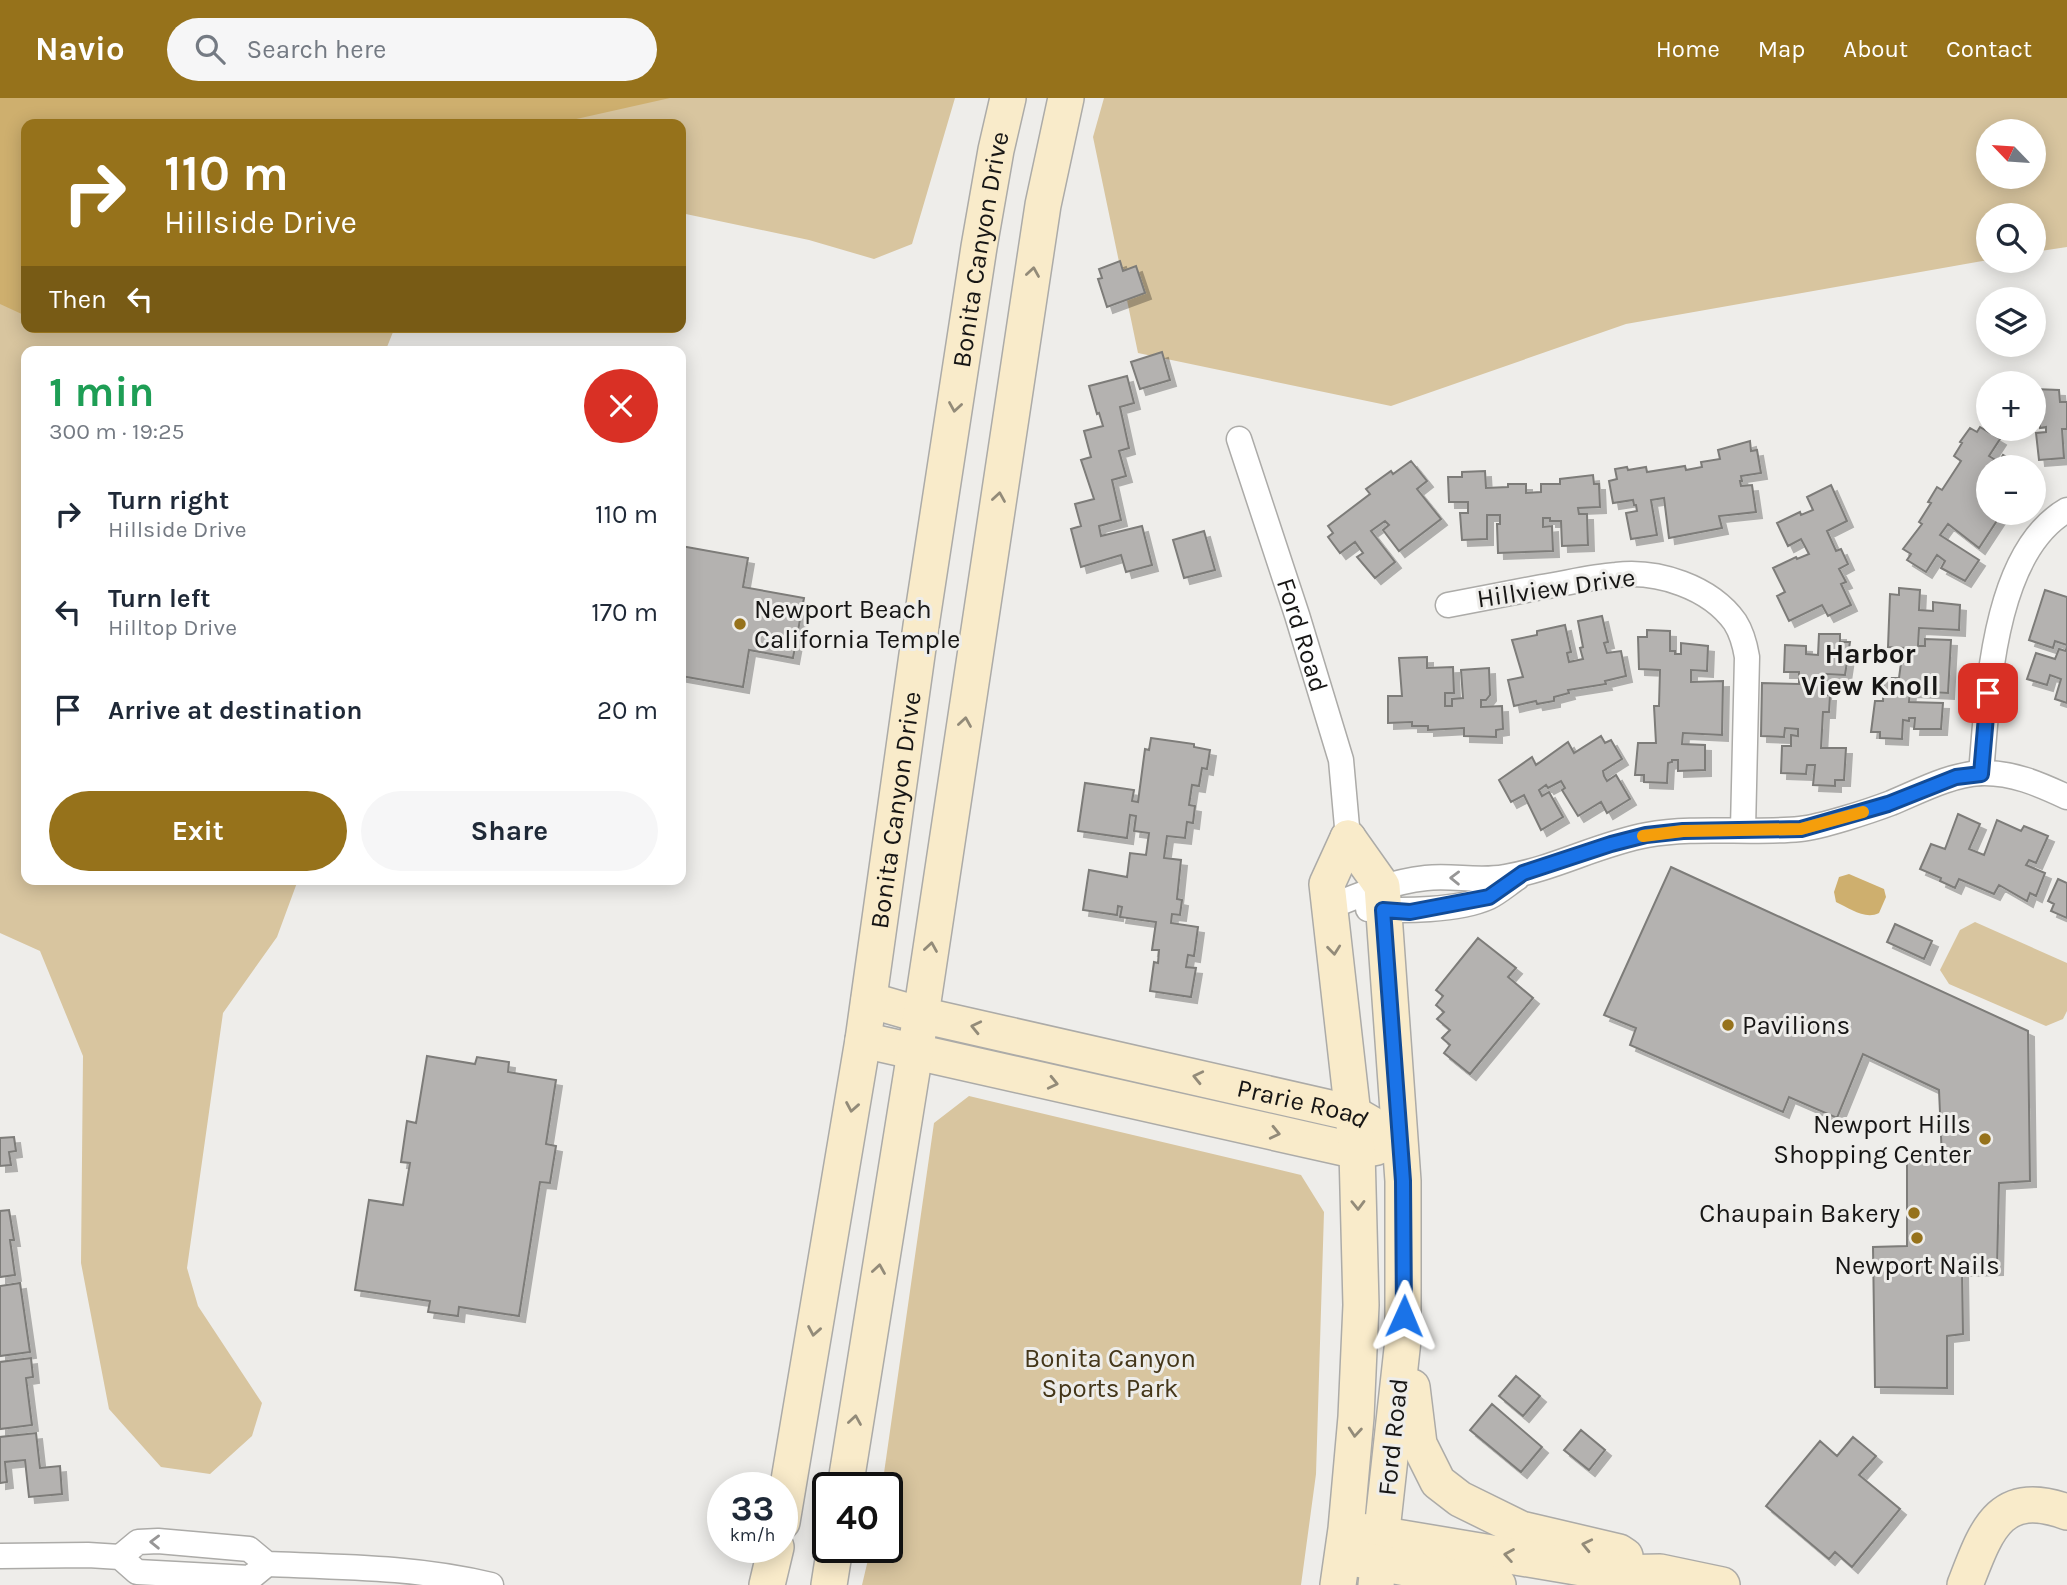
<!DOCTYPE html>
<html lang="en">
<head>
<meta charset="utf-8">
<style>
	:root { --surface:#fff; --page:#f6f6f7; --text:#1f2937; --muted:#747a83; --accent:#96721b }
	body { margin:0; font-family:Karla,sans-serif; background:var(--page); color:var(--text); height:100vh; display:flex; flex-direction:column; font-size:26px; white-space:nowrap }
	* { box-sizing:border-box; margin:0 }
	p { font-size:23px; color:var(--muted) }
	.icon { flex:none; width:38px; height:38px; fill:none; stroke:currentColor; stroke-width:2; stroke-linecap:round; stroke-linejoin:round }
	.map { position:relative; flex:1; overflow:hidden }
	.drawer { position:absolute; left:21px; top:248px; width:665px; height:539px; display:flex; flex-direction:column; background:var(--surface); border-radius:14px; box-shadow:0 4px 18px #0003 }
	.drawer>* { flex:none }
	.hud { position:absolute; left:21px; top:21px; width:665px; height:214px; border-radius:14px; box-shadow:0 4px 18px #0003; background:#96721b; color:#fff; overflow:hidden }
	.needle { width:46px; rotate:295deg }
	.buttons { position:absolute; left:1976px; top:21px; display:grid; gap:14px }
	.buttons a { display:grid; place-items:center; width:70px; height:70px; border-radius:50%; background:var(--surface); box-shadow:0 4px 18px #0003; font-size:35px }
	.speed { position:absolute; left:707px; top:1374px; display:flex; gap:14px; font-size:35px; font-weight:700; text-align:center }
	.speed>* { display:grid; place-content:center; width:91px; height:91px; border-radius:50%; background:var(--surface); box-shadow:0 4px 18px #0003; line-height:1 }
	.speed small { font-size:18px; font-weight:400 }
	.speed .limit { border:4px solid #111; border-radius:10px; background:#fff; color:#111 }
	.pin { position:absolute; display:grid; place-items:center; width:60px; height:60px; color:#fff; margin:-30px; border-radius:14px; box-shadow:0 4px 10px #0006 }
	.me { position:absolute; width:77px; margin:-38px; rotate:1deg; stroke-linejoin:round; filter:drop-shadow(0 0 5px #0008) }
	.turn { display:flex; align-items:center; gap:24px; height:147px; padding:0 28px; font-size:32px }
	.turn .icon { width:91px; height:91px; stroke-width:2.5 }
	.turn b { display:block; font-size:49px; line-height:60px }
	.then { display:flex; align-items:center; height:66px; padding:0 28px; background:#0003; gap:14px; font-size:26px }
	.round { display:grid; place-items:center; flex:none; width:74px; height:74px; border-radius:37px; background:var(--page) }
	.head { display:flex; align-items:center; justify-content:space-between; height:119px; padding:0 28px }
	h1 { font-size:42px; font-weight:700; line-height:52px; color:#1e9e55 }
	.primary-button { display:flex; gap:14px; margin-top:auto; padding:14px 28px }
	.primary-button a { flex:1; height:80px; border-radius:42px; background:var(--accent); color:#fff; font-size:28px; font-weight:700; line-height:80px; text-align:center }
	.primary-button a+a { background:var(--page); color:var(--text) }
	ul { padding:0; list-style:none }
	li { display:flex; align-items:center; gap:21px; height:98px; padding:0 28px }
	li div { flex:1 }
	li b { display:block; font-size:26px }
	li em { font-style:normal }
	header { display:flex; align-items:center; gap:42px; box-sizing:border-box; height:98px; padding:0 35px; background:var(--accent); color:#fff }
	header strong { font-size:33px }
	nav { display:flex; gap:38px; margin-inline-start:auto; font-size:24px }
	.search { width:490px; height:63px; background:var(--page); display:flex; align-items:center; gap:18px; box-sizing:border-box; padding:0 24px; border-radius:38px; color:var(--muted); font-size:26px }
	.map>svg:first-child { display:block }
	.green { fill:#d8c59f; fill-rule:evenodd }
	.water { fill:#ceaf6e }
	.building { fill:#b4b2b0; stroke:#7d7c79; stroke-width:2; filter:url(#shadow) }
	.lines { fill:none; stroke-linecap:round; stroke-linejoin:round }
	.street-casing { stroke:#acaba8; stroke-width:27 }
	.secondary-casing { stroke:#acaba8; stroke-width:38 }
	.street { stroke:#fff; stroke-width:24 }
	.secondary { stroke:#f9ebca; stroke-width:35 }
	.oneway { stroke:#938b79 }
	.oneway2 { stroke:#979696 }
	.route-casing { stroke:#114b97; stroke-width:18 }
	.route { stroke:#1a73e8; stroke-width:12 }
	.slow { stroke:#f59e0b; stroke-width:12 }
	.poi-dot { fill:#96721b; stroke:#eeedea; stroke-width:2.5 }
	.labels { text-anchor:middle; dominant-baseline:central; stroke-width:6; stroke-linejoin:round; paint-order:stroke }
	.street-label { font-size:26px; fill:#171615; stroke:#eeedea }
	.poi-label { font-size:26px; fill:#171615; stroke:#eeedea; text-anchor:start }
	.park-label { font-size:26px; fill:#443619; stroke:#eeedea }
	.neighbourhood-label { font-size:28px; font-weight:bold; fill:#171615; stroke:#eeedea }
</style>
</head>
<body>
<header>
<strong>Navio</strong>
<div class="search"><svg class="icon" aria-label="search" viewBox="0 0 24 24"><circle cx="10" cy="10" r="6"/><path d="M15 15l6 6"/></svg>Search here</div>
<nav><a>Home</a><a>Map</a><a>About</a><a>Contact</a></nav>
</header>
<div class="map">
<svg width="2067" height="1487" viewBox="0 0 2067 1487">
	<defs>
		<filter id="shadow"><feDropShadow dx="6" dy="6" stdDeviation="0" flood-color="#0004"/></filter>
	</defs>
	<rect width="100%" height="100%" fill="#eeedea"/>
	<path class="green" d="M0,0H955L912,146L874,161L809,142L681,115V26H26V229H395L385,254H26V782H298L277,839L223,915L187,1170L198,1208L262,1305L252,1338L210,1376L161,1369L109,1311L81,1165L83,958L40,853L0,835Z
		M1104,0H2067V149L2034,154V117H1988V162L1626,226L1391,308L1138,255L1093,39ZM1988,33H2034V79H1988Z
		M1975,824L2067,865V913L2063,921L2046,928L1949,886L1940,872L1960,832Z
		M969,998L1301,1077L1324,1114L1316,1376L1301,1487H862L871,1449H887V1390L882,1389L934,1025Z"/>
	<path class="water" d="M0,0H670L554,26H26V218L0,206Z
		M1849,776L1884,791L1886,799L1879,815C1865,822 1849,810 1836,804L1834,794L1839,779Z"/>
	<path class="building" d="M1120,163L1123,173L1136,168L1145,195L1107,209L1098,181L1102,180L1099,171Z
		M1162,254L1170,282L1140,291L1131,264Z
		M1127,278L1134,305L1120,309L1129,350L1119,353L1126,378L1112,382L1121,422L1099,428L1101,438L1142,428L1152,467L1126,474L1121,457L1081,469L1071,431L1081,428L1075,406L1094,401L1081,362L1091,359L1084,333L1103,328L1099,315L1097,316L1089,288Z
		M2034,291L2059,292L2060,304H2067V331H2062L2064,360L2039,362L2036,335L2046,334V329L2040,330V324H2034Z
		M1980,329L2000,341L1989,358L1994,361L1992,364L1997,367L2003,357L2022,369H1988V380L1978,393L1982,396L1986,390L1988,391V415H2002L1979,450L1948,426L1940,437L1979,462L1965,483L1941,470L1945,463L1937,457L1926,474L1907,462L1911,456L1903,451L1922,426L1919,424L1931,405L1928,404L1937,389L1942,392L1961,363L1954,358L1962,345L1960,344L1970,330L1977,334Z
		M1750,343L1751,353L1757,352L1761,375L1741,378L1742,383H1740L1741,388L1752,387L1756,414L1719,418L1722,430L1669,440L1664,400L1651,402L1657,437L1631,441L1626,415L1637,413L1636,407H1634L1633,402L1613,405L1609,383L1617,381L1615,371L1627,369L1628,372L1646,369L1647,374L1685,368L1686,372L1702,369L1701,364L1720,361L1718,352Z
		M1411,363L1427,383L1417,391L1441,421L1399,453L1383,432L1389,427L1385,423L1371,433L1395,464L1375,480L1357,459L1363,455L1355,444L1340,455L1328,439L1333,435L1328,428L1370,396L1366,391L1391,373L1393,376Z
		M1485,373L1486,390L1508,389V386H1526V395L1541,394V386H1560V381L1593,377L1594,386H1599L1600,409L1578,410L1579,416H1587L1588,447L1562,448L1561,423H1550V420H1543V429L1552,428L1553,453L1498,455L1497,426H1500V417H1487V441L1462,442L1460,415H1468V404H1449L1448,379H1462V374Z
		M1831,387L1847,423L1827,433L1836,453L1841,451L1848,466L1839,471L1846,484L1841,486L1851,507L1828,518L1822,507L1789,523L1777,498L1785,494L1773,470L1796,459L1797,461L1809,456L1801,441L1788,448L1777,425L1800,414L1801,417L1813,412L1807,399Z
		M1204,433L1215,472L1184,480L1173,442Z
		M681,448L748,460L743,489L804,500L793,560L749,552L743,589L681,578Z
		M1899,490L1920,492L1919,512L1933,513V504L1960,507L1959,532L1919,530L1918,548H1925V541L1951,542L1948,595L1910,593L1909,604L1943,605L1941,631H1914L1915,620H1909V623L1903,622L1902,641L1880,640V634H1871L1875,603H1883L1884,580H1899L1901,565H1905V550L1888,549L1890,496L1899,497Z
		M2045,492L2067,499V547L2055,543L2053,550L2029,542Z
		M1602,518L1608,544L1604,545L1607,555L1621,553L1626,578L1605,583L1606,586L1568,592L1569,595L1554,599V603L1537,606L1536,603L1514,608L1508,582L1523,579L1512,542L1537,537V533L1565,527L1571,554L1567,555L1569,564L1583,561L1580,550L1583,549L1578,523Z
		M1647,532L1670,533V553H1675V556H1681V545L1708,548L1707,573L1691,572V584L1723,583L1722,637L1683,635L1682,646L1705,647V672L1678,673V662H1672V664L1668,665L1667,685L1644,684V677H1635L1638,645H1656L1654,608H1659L1660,572L1639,571L1638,539H1647Z
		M1819,536H1840V544H1850L1845,577L1826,576L1825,597H1830L1829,614H1823L1821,650H1846L1844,682H1835V688L1813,687L1815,667H1807L1806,676L1781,675L1782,648H1791V637L1798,638V631L1785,630L1784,639L1761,638L1762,585L1799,586V574H1784L1785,547L1806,548V556L1818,557Z
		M2067,548V605L2055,601L2061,581L2050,577L2047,587L2027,581L2036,555L2055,561L2059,551L2066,553Z
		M1427,559V570L1453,569L1454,595H1445V608H1452V601L1463,600L1461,572L1489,570L1490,597L1486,602H1481V609L1502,608L1503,631L1496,632V639L1464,638V630L1428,632V628H1412V624L1388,625V598H1402L1399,560Z
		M1601,638L1605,645L1611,642L1622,661L1603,673L1604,678L1607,683L1616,677L1630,701L1607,715L1601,704L1578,718L1562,692L1565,690L1561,683L1548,690L1546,687L1539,692L1542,698L1549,694L1563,719L1541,732L1524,697L1511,704L1499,682L1532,659L1536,667L1568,644L1574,655Z
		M1151,640L1194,646V649L1210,652L1207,671L1202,670L1199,688L1192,687L1189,707L1195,708L1193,725L1187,724L1185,740L1167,738L1164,760L1181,762L1177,801L1182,802L1180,817L1172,816L1171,825L1198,829L1194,858L1188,857L1186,869L1196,870L1191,899L1150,893L1154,864L1158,865L1159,852H1152L1156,824L1120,819L1122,809L1118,808L1117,817L1083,812L1089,772L1127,779L1130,755L1146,757L1149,735L1134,733L1136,718L1130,717L1127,740L1078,733L1085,685L1134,692L1132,703L1138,704L1145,651L1149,652Z
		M1958,716L1980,726L1969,751L1984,757L1997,722L2021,733L2024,728L2048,738L2036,765L2029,762L2026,767L2045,775L2036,798L2030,795L2027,803L1999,787L1994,796L1959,781L1955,790L1940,783L1941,780L1920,771L1931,746L1945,751Z
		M1671,769L2028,933L2030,1083L1999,1085L1997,1171L1962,1172L1963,1236L1947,1238V1290L1875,1289L1873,1149L1907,1148V1061H1942L1939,992L1863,956L1837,1020L1789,999L1783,1014L1630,947L1636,930L1604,917Z
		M2058,781L2067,785V820L2051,813L2054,806L2048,803Z
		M1895,826L1932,843L1924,861L1887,844Z
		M1478,840L1516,870L1508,879L1533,900L1470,976L1444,955L1450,947L1442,940L1450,932L1437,921L1444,914L1436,907L1443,898L1436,892Z
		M427,958L475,966L477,959L509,964L508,974L556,982L546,1046L556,1048L550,1085L540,1084L519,1218L459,1209L458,1218L428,1214L430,1203L355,1192L369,1102L403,1107L410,1065L401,1064L407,1023L416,1025Z
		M14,1039L16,1053L9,1054L11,1067L0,1068V1040Z
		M9,1112L14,1142H10L15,1177L0,1179V1113Z
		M20,1185L30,1254L0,1258V1188Z
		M31,1260L33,1279L26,1280L32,1327L0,1331V1264Z
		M1516,1278L1540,1298L1523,1318L1499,1298Z
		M1492,1306L1542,1349L1521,1374L1470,1332Z
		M1581,1332L1605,1352L1589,1372L1564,1352Z
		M36,1335L40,1370L60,1368L62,1396L29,1399L25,1362L5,1364L7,1384L0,1385V1339Z
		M1853,1339L1876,1358L1859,1377L1900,1411L1852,1469L1835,1454L1829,1461L1766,1408L1820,1343L1837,1358Z"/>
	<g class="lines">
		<g class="street-casing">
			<g id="street">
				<path id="s1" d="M1239,341L1297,517L1341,662L1348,740"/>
				<path d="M1448,507C1479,501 1511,495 1542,489C1567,485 1591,479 1616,477C1658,472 1710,489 1735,524C1742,535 1745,547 1747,559L1743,731"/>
				<path d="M1981,675C1988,598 1992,455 2067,412"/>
				<path d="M1330,809C1361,796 1391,784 1426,780C1452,777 1479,784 1505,779C1554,771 1598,746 1647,737C1697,728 1749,736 1800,731C1821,729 1870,713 1891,705C1920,693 1949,677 1981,675C2012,674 2039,686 2067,699"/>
				<path d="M1368,811C1402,813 1458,813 1489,799C1499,794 1508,786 1517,780"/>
				<path d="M0,1458L88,1457L120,1459L137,1474L250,1480L267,1466"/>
				<path d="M120,1459L138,1444L158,1443L249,1451L267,1466C342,1469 418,1469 491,1487"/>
			</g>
		</g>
		<g class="secondary-casing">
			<g id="secondary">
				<path d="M1348,740L1382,788L1403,1083V1242L1376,1487"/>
				<path id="s2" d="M869,902L921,917L1352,1015L1371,1026"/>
				<path d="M863,942L1357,1053L1377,1049"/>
				<path d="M1412,1289L1419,1346L1438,1384L1460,1401L1521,1431L1619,1454L1625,1458"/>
				<path d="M845,1390L921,917L1043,107L1066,0"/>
				<path id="s3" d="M782,1424L863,942L922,521L979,149L996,52L1008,0"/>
				<path d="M1360,1433L1612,1475L1660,1474L1722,1487"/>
				<path d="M1357,1461L1498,1487"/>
				<path d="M767,1487L776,1449"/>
				<path d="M829,1487L835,1449"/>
				<path d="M1338,1487L1346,1431L1356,1319L1361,1207L1357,1053L1327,786L1348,740"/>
				<path d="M1965,1487C1986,1433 1999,1389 2067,1414"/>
			</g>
		</g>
		<use href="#street" class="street"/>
		<use href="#secondary" class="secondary"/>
	</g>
	<defs><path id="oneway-chevron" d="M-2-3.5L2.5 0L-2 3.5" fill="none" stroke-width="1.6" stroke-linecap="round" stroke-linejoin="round" transform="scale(1.75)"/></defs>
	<g class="oneway">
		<use href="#oneway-chevron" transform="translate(1033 174) rotate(-81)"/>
		<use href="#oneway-chevron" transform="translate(955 309) rotate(99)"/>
		<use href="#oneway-chevron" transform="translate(999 399) rotate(-81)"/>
		<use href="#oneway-chevron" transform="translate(965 624) rotate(-81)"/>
		<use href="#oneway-chevron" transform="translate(931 849) rotate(-81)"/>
		<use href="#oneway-chevron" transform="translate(1334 852) rotate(84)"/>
		<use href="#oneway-chevron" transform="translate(976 929) rotate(-167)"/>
		<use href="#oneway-chevron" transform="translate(1198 979) rotate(-167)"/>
		<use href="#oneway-chevron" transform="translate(1053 985) rotate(13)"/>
		<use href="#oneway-chevron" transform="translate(852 1009) rotate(100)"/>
		<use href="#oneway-chevron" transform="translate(1275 1035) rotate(13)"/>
		<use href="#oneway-chevron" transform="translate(1358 1107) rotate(89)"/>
		<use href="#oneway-chevron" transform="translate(879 1171) rotate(-81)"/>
		<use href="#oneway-chevron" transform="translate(814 1233) rotate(100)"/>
		<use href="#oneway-chevron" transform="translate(855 1322) rotate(-81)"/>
		<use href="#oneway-chevron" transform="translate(1355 1334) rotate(95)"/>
		<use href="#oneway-chevron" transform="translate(1587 1447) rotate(-167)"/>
		<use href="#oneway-chevron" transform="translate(1509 1457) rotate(-170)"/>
	</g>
	<g class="oneway2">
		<use href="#oneway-chevron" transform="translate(1455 780) rotate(-179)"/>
		<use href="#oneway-chevron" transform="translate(155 1444) rotate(-179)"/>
	</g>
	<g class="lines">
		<g class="route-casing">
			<path id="route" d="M1404,1218L1403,1083L1383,812L1410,814L1489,799L1523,775L1611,746L1646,737L1683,733L1801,731L1888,706L1956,679L1981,676L1988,595"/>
		</g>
		<use href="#route" class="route"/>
		<path class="slow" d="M1643,738L1683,733L1801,731L1863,714"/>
	</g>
	<g class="poi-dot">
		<circle cx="740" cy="526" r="7"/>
		<circle cx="1728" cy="927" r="7"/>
		<circle cx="1985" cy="1041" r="7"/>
		<circle cx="1914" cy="1115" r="7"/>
		<circle cx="1917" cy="1140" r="7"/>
	</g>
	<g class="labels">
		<g class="street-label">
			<text stroke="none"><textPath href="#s3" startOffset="1288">Bonita Canyon Drive</textPath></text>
			<text transform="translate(1556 490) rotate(-8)">Hillview Drive</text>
			<text stroke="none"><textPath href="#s1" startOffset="206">Ford Road</textPath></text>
			<text stroke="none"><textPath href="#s3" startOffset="721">Bonita Canyon Drive</textPath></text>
			<text stroke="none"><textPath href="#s2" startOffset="446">Prarie Road</textPath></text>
			<text transform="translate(1393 1339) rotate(-84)">Ford Road</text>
		</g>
		<g class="poi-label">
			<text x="754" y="511">Newport Beach<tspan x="754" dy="30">California Temple</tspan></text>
			<text x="1742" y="927">Pavilions</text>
			<text x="1971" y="1026" text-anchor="end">Newport Hills<tspan x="1971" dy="30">Shopping Center</tspan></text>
			<text x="1900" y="1115" text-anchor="end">Chaupain Bakery</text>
			<text x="1917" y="1167" text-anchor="middle">Newport Nails</text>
		</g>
		<g class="park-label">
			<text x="1110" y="1260">Bonita Canyon<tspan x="1110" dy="30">Sports Park</tspan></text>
		</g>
		<g class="neighbourhood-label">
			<text x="1870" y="555">Harbor<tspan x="1870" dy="32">View Knoll</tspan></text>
		</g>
	</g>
</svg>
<div class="buttons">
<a><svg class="needle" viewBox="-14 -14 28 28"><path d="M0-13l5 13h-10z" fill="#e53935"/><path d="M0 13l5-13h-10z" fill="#747a83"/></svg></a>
<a><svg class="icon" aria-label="search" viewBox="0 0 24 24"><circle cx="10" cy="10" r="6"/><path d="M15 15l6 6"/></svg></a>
<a><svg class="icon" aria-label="layers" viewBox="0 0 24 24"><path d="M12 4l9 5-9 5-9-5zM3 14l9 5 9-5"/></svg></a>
<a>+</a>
<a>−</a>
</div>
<div class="speed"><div>33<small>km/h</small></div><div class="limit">40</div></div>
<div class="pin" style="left:1988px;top:595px;background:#d93025"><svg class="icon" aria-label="arrive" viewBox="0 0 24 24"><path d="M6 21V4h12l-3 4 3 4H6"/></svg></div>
<svg class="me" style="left:1404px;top:1218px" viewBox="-20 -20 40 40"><path d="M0-17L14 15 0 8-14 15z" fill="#1a73e8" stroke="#fff" stroke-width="4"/></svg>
<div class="hud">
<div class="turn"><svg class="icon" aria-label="right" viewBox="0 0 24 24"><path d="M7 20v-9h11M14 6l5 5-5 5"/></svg><div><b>110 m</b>Hillside Drive</div></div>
<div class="then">Then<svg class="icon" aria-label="left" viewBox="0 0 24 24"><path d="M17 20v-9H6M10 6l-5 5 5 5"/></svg></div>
</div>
<section class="drawer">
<div class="head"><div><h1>1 min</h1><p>300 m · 19:25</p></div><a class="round" style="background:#d93025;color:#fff"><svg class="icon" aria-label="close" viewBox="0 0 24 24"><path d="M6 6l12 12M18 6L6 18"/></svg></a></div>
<ul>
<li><svg class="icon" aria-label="right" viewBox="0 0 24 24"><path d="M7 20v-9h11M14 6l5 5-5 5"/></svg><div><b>Turn right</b><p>Hillside Drive</p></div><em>110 m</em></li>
<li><svg class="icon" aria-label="left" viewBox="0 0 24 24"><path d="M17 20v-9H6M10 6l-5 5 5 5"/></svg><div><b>Turn left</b><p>Hilltop Drive</p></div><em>170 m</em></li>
<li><svg class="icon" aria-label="arrive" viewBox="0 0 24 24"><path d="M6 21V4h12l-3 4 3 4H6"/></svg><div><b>Arrive at destination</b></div><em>20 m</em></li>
</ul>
<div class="primary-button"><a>Exit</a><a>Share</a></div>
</section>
</div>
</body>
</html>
